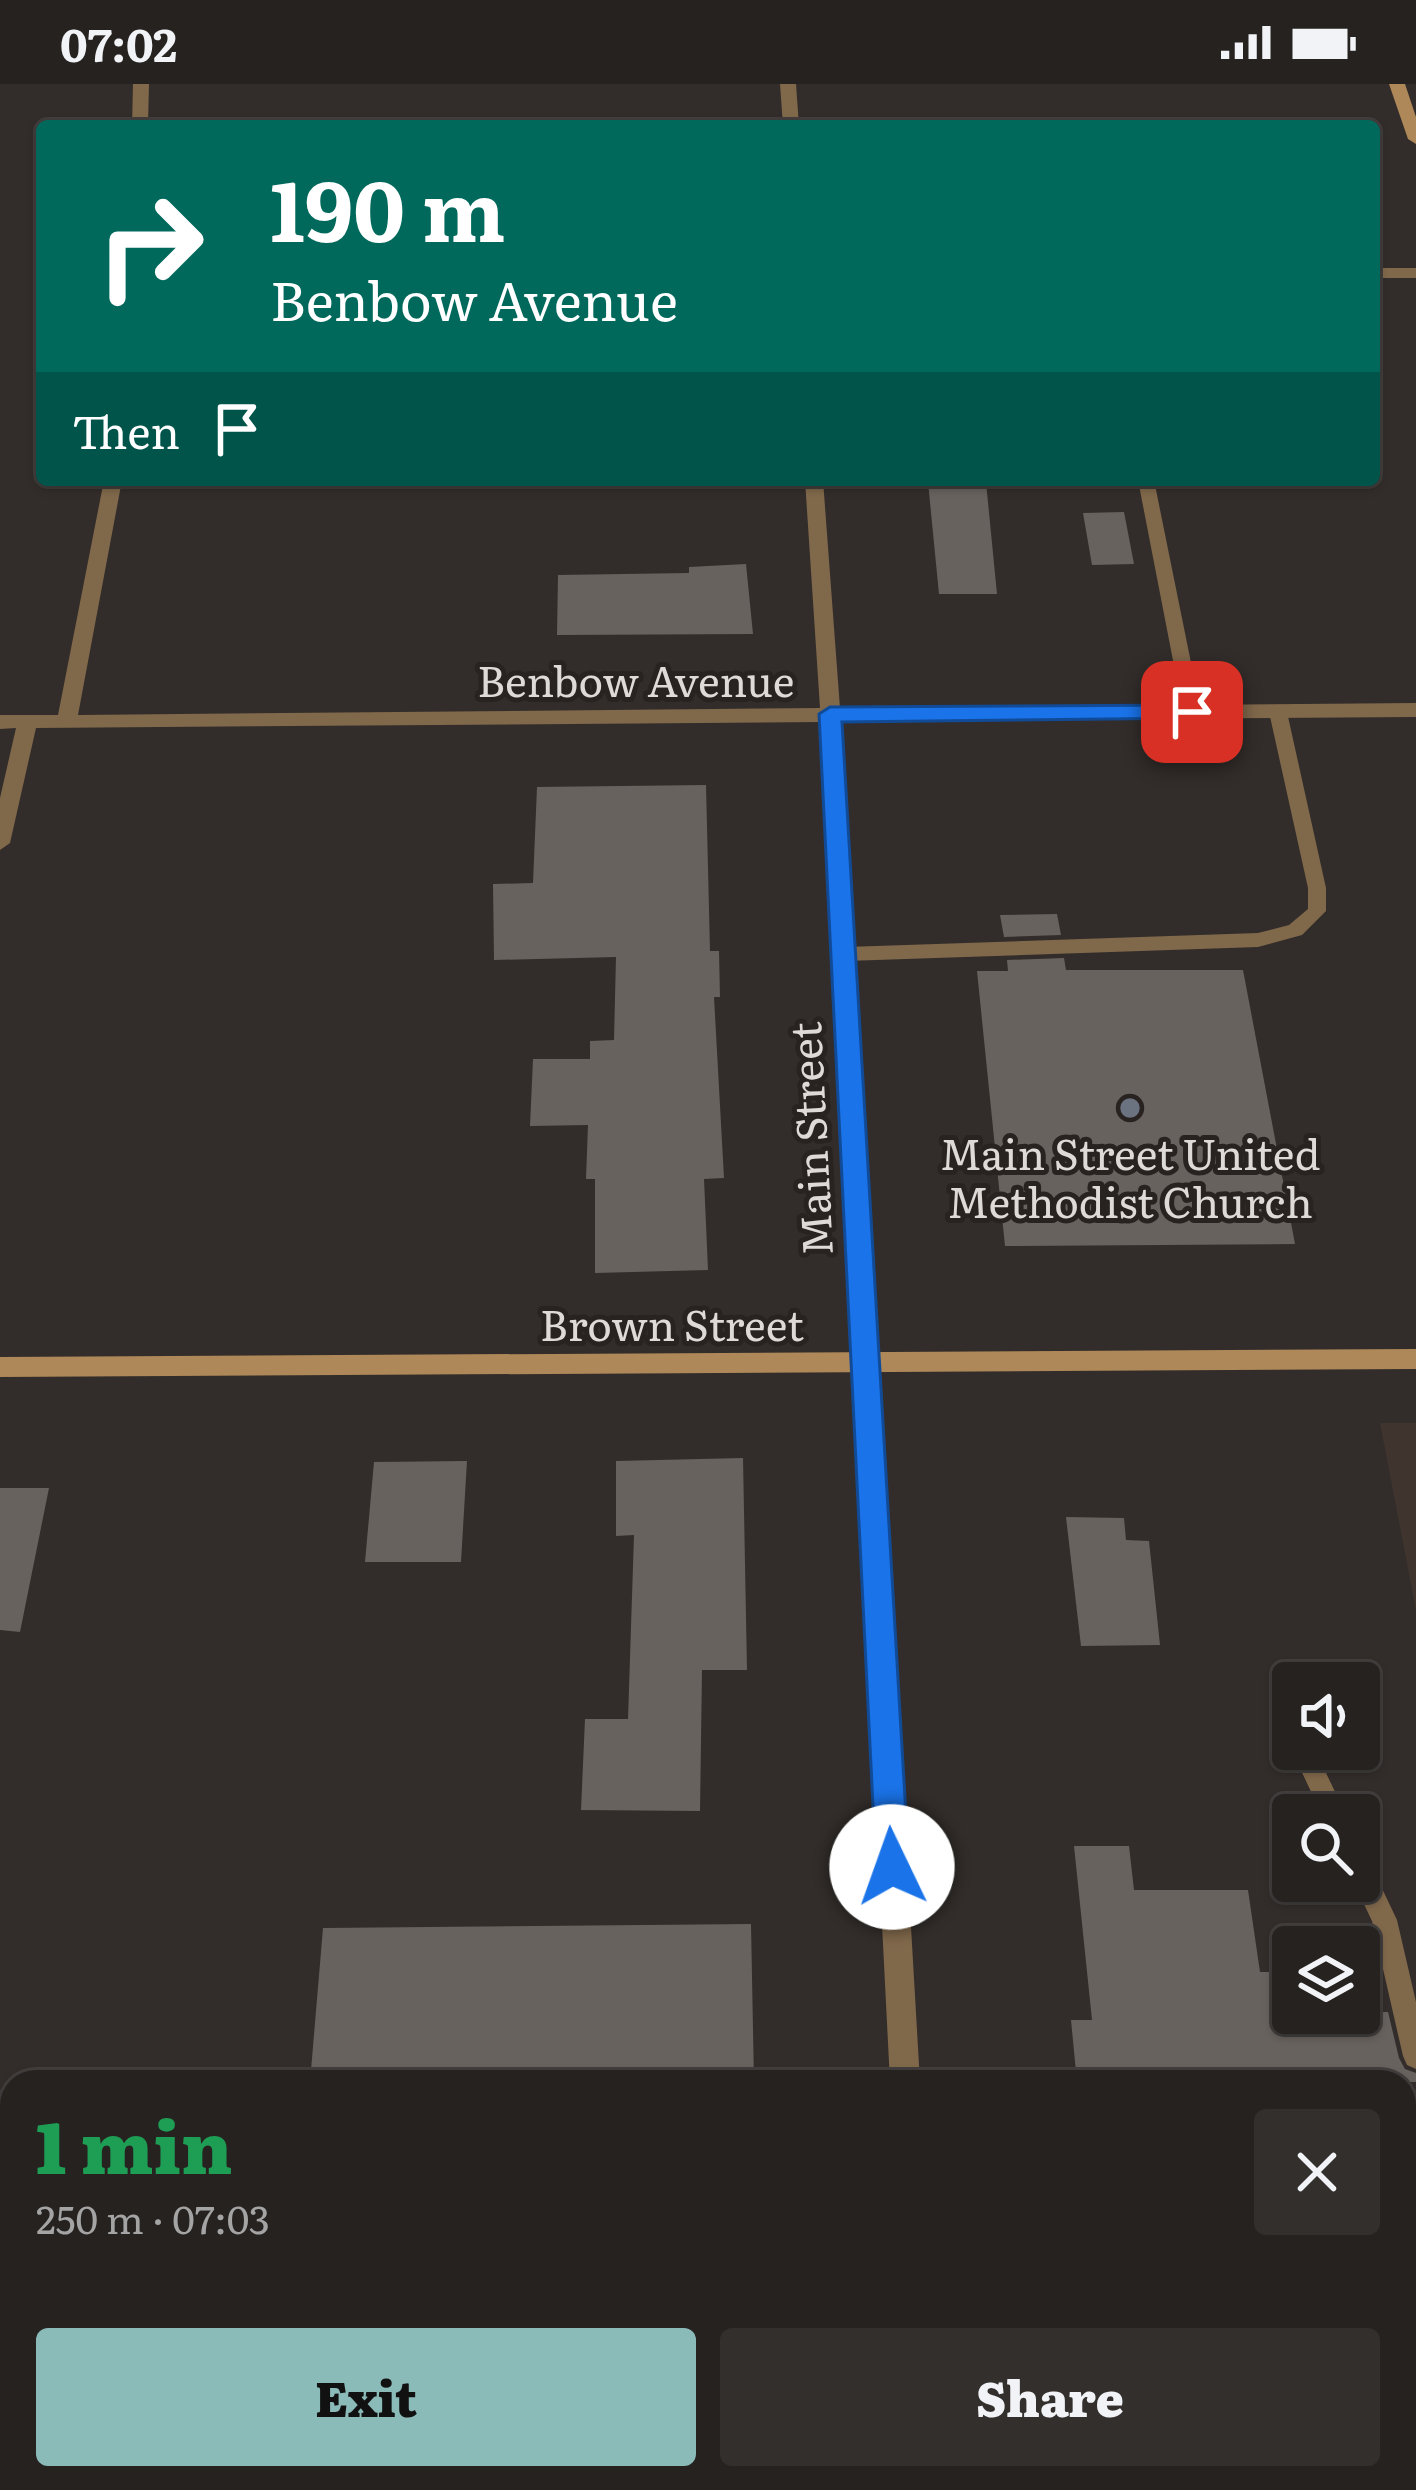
<!DOCTYPE html>
<html lang="en">
<head>
<meta charset="utf-8">
<style>
	:root { --surface:#262220; --page:#322f2d; --text:#f1f3f6; --muted:#a4a4a5; --line:#423f3e; --accent:#8bbbb9 }
	body { margin:0; font-family:Literata,serif; background:var(--page); color:var(--text); height:100vh; display:flex; flex-direction:column; font-size:45px; white-space:nowrap }
	* { box-sizing:border-box; margin:0 }
	p { font-size:39px; color:var(--muted) }
	.icon { flex:none; width:66px; height:66px; fill:none; stroke:currentColor; stroke-width:2; stroke-linecap:round; stroke-linejoin:round }
	.map { position:relative; flex:1; overflow:hidden }
	.sheet { position:absolute; left:0px; top:1986px; width:1416px; height:420px; display:flex; flex-direction:column; background:var(--surface); border-radius:36px 36px 0 0; box-shadow:0 3px 9px #0004,0 0 0 3px var(--line) }
	.sheet>* { flex:none }
	.top-card { position:absolute; left:36px; top:36px; width:1344px; height:366px; border-radius:12px; box-shadow:0 3px 9px #0004,0 0 0 3px var(--line); background:#00695c; color:#fff; overflow:hidden }
	.buttons { position:absolute; left:1272px; top:1578px; display:grid; gap:24px }
	.buttons a { display:grid; place-items:center; width:108px; height:108px; border-radius:12px; background:var(--surface); box-shadow:0 3px 9px #0004,0 0 0 3px var(--line); font-size:60px }
	.pin { position:absolute; display:grid; place-items:center; width:102px; height:102px; color:#fff; margin:-51px; border-radius:24px; box-shadow:0 6px 18px #0006 }
	.me { position:absolute; width:132px; margin:-66px; rotate:357deg; stroke-linejoin:round; filter:drop-shadow(0 0 9px #0008) }
	.turn { display:flex; align-items:center; gap:42px; height:252px; padding:0 36px; font-size:54px }
	.turn .icon { width:156px; height:156px; stroke-width:2.5 }
	.turn b { display:block; font-size:84px; line-height:102px }
	.then { display:flex; align-items:center; height:114px; padding:0 36px; background:#0003; gap:24px; font-size:45px }
	.round { display:grid; place-items:center; flex:none; width:126px; height:126px; border-radius:12px; background:var(--page) }
	.overview { display:flex; align-items:center; justify-content:space-between; height:204px; padding:0 36px }
	h1 { font-size:72px; font-weight:800; line-height:90px; color:#1e9e55 }
	.button { display:flex; gap:24px; margin-top:auto; padding:24px 36px }
	.button a { flex:1; height:138px; border-radius:12px; background:var(--accent); color:#111; font-size:48px; font-weight:800; line-height:138px; text-align:center }
	.button a+a { background:var(--page); color:var(--text) }
	.status { display:flex; justify-content:space-between; align-items:center; height:84px; padding:0 60px; background:var(--surface); direction:ltr }
	.status svg { height:33px; fill:currentColor }
	.map>svg:first-child { display:block }
	.built { fill:#3f342e }
	.building { fill:#68625e }
	.lines { fill:none; stroke-linecap:round; stroke-linejoin:round }
	.lane { fill:#80684b; fill-rule:evenodd }
	.street { fill:#80684b; fill-rule:evenodd }
	.secondary { fill:#ae8858; fill-rule:evenodd }
	.route { fill:#1a73e8; stroke:#114b97; stroke-width:3 }
	.worship-dot { fill:#6b7280; stroke:#282320; stroke-width:4.5 }
	.labels { text-anchor:middle; dominant-baseline:central; stroke-width:10; stroke-linejoin:round; paint-order:stroke }
	.street-label { font-size:42px; fill:#dddad8; stroke:#282320 }
	.poi-label { font-size:42px; fill:#dddad8; stroke:#282320 }
</style>
</head>
<body>
<div class="status"><b>07:02</b><svg viewBox="0 0 49 12"><path d="M0 12V9h3v3zM5 12V6h3v6zM10 12V3h3v9zM15 12V0h3v12zM26 1h20v11H26zM47 4h2v5h-2z"/></svg></div>
<div class="map">
<svg width="1416" height="2406" viewBox="0 0 1416 2406">
	<rect width="100%" height="100%" fill="#322d2a"/>
	<path class="built" d="M1380,1339H1416V1526Z"/>
	<path class="building" d="M928,398H986L997,510H939Z
		M1124,428L1134,480L1092,481L1083,429Z
		M746,480L753,550L557,551L558,491L689,489V483Z
		M706,701L710,867H719L720,913H714L724,1094L704,1095L708,1186L595,1189V1095H586L588,1041L530,1042L533,975H590V957L614,956L616,873L494,876L493,800L533,799L537,703Z
		M1057,830L1061,851L1004,853L1000,831Z
		M1064,874L1066,886H1243L1295,1160L1005,1162L977,887H1008L1007,876Z
		M743,1374L747,1586H702L700,1727L581,1726L585,1635H628L634,1451L616,1452V1377Z
		M467,1377L461,1478H365L374,1378Z
		M0,1404H49L20,1548L0,1546Z
		M1066,1433L1124,1434L1126,1456L1149,1457L1160,1561L1081,1562Z
		M1074,1762H1129L1134,1806H1248L1260,1888H1293V1929H1359V1888H1369L1375,1928H1388L1399,1974L1405,1985L1416,1989V1998H1077L1071,1936H1092Z
		M751,1840L754,1998H310L323,1844Z"/>
	<g class="lines">
		<path class="lane" d="M1138,396H1154L1201,628L1192,634L1183,628Z
			M1278,622L1287,628L1326,804V827L1302,851L1258,863L846,877L837,870L846,863L1258,849L1289,841L1308,825V804L1269,628Z
			M1310,1669L1318,1672L1346,1731H1322L1298,1680L1302,1672Z
			M1359,1771L1368,1775L1397,1836L1416,1918V1985L1407,1981L1403,1972L1372,1837L1353,1797H1359Z
			M1231,2394H1259L1260,2406H1232Z"/>
		<path class="street" d="M133,0H149L148,42H132Z
			M780,0H796L799,42H783Z
			M1374,184H1416V194H1374Z
			M104,396H122L78,631L820,624L805,396H823L840,624L1416,619V633L841,637L920,1998H890L821,638L36,644L10,759L0,766V714L16,644L0,645V631H58Z
			M1404,2299H1416V2331H1404Z
			M0,2329H12V2361H0Z
			M911,2394H943V2406H911Z"/>
		<path class="secondary" d="M1389,0H1405L1416,33V60L1408,55Z
			M1416,1265V1285L0,1293V1273Z"/>
	</g>
	<path class="route" d="M1192,621L1200,623V634L842,638L909,1783L904,1794L892,1798L881,1794L876,1783L819,630L830,623Z"/>
	<circle class="worship-dot" cx="1130" cy="1024" r="12"/>
	<g class="labels">
		<g class="street-label">
			<text x="636" y="595">Benbow Avenue</text>
			<text transform="translate(809 1055) rotate(-93)">Main Street</text>
			<text x="672" y="1239">Brown Street</text>
		</g>
		<g class="poi-label">
			<text x="1130" y="1068">Main Street United<tspan x="1130" dy="48">Methodist Church</tspan></text>
		</g>
	</g>
</svg>
<div class="buttons">
<a><svg class="icon" aria-label="sound" viewBox="0 0 24 24"><path d="M4 9h4l5-4v14l-5-4H4zM17 9q2 3 0 6"/></svg></a>
<a><svg class="icon" aria-label="search" viewBox="0 0 24 24"><circle cx="10" cy="10" r="6"/><path d="M15 15l6 6"/></svg></a>
<a><svg class="icon" aria-label="layers" viewBox="0 0 24 24"><path d="M12 4l9 5-9 5-9-5zM3 14l9 5 9-5"/></svg></a>
</div>
<div class="pin" style="left:1192px;top:628px;background:#d93025"><svg class="icon" aria-label="arrive" viewBox="0 0 24 24"><path d="M6 21V4h12l-3 4 3 4H6"/></svg></div>
<svg class="me" style="left:892px;top:1783px" viewBox="-20 -20 40 40"><circle r="19" fill="#fff"/><path d="M0-13L10 11 0 6-10 11z" fill="#1a73e8"/></svg>
<div class="top-card">
<div class="turn"><svg class="icon" aria-label="right" viewBox="0 0 24 24"><path d="M7 20v-9h11M14 6l5 5-5 5"/></svg><div><b>190 m</b>Benbow Avenue</div></div>
<div class="then">Then<svg class="icon" aria-label="arrive" viewBox="0 0 24 24"><path d="M6 21V4h12l-3 4 3 4H6"/></svg></div>
</div>
<section class="sheet">
<div class="overview"><div><h1>1 min</h1><p>250 m · 07:03</p></div><a class="round"><svg class="icon" aria-label="close" viewBox="0 0 24 24"><path d="M6 6l12 12M18 6L6 18"/></svg></a></div>
<div class="button"><a>Exit</a><a>Share</a></div>
</section>
</div>
</body>
</html>
